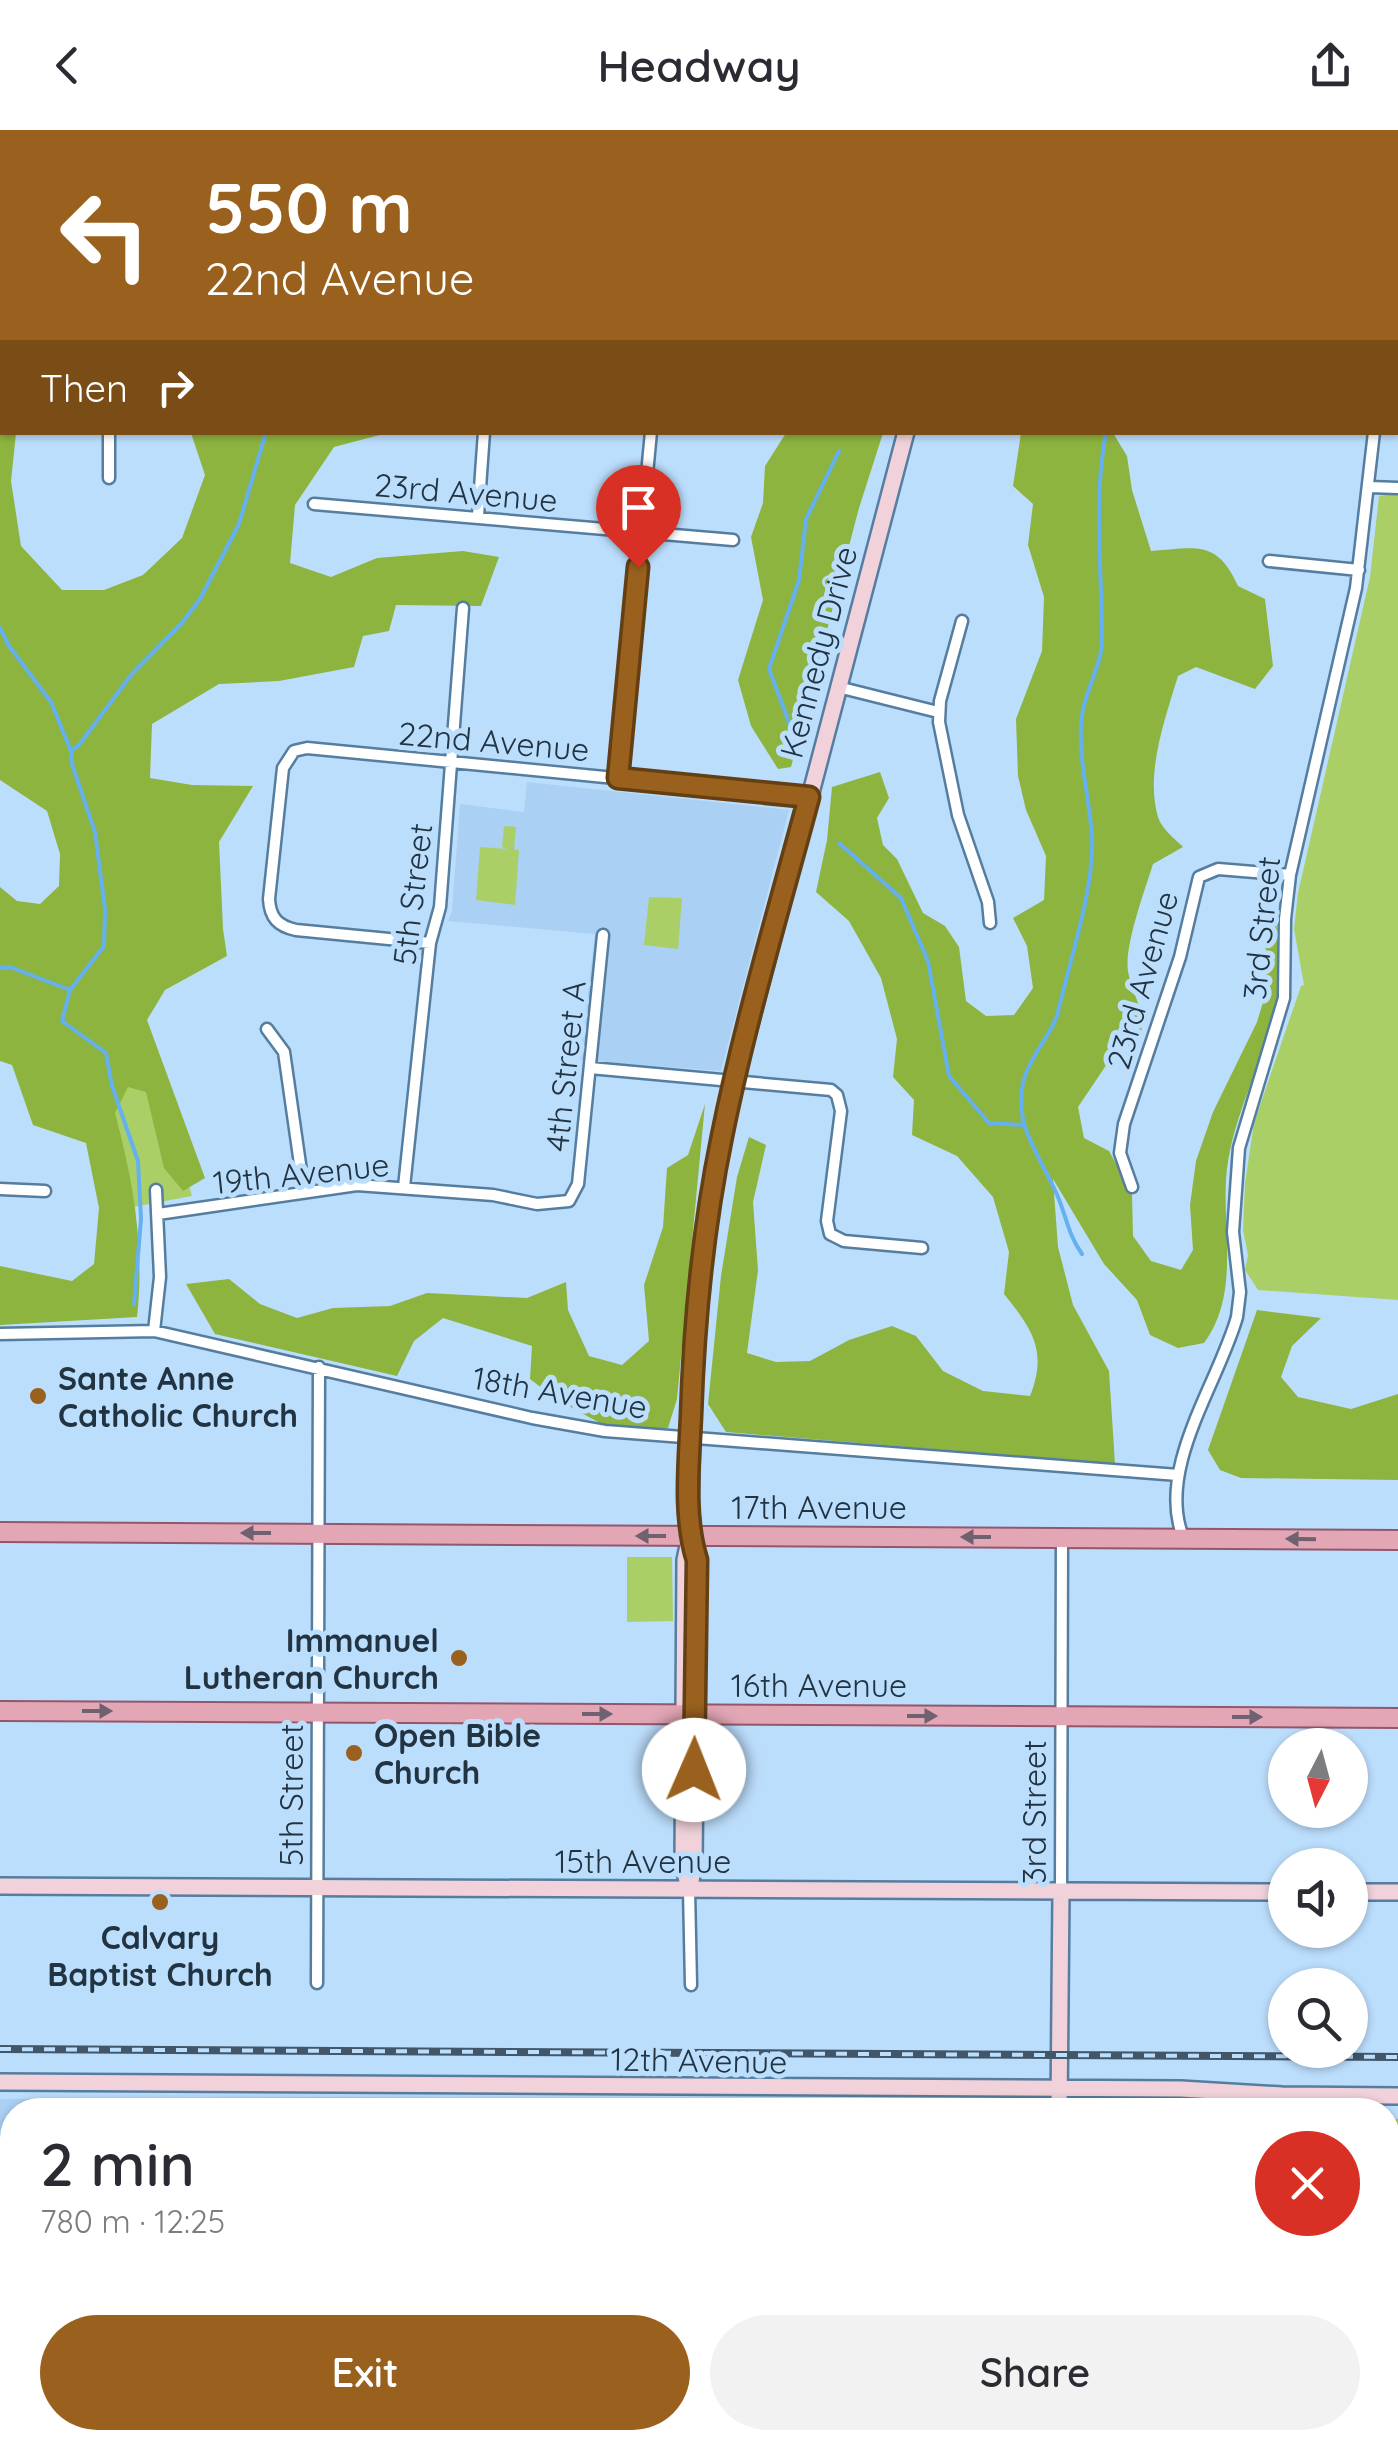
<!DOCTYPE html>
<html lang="en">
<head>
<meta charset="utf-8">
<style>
	:root { --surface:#fff; --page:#f2f2f3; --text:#2b2b33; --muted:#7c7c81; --accent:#99611d }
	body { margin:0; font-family:Quicksand,sans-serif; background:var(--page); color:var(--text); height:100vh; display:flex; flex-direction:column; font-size:38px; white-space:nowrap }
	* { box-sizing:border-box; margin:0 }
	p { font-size:32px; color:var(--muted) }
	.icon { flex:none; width:55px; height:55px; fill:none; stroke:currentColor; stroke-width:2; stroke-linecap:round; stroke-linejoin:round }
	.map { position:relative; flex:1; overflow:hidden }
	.side { position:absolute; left:0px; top:1968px; width:1400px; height:352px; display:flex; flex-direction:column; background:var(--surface); border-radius:40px 40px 0 0; box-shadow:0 2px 8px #0004 }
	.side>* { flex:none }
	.guide { position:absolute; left:0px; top:0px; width:1400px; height:305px; box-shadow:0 2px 8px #0004; background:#99611d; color:#fff; overflow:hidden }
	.needle { width:65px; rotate:186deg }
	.controls { position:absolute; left:1268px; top:1598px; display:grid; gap:20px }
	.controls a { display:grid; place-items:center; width:100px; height:100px; border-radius:50%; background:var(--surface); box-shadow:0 2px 8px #0004; font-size:50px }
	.pin { position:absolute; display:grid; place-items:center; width:85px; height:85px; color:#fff; margin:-102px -42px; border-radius:50% 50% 50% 0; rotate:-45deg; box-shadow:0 0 10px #0007 }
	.pin .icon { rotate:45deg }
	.me { position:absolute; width:110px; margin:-55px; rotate:1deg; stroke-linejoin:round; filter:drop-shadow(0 0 8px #0008) }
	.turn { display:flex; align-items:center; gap:35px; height:210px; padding:0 40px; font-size:45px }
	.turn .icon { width:130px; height:130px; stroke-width:2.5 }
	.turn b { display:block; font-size:70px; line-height:85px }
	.then { display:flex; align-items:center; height:95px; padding:0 40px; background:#0003; gap:20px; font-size:38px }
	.round { display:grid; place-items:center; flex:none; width:105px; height:105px; border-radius:52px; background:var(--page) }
	.summary { display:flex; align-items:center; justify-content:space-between; height:170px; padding:0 40px }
	h1 { font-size:60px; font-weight:600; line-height:75px }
	.action { display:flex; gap:20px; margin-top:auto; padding:20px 40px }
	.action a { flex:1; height:115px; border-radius:60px; background:var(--accent); color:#fff; font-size:40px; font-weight:600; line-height:115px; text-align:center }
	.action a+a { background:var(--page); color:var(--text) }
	header { display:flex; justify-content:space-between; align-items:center; height:130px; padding:0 40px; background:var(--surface); font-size:45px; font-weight:600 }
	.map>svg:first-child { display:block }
	.built { fill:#aad0f3 }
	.green { fill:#aacf67 }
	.forest { fill:#8db43f }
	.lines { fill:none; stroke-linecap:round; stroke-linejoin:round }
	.stream { stroke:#64b0f0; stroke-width:4 }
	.street-casing { stroke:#557d9f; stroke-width:15 }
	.secondary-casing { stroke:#557d9f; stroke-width:20 }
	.primary-casing { stroke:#92576c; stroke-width:22 }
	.street { stroke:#fff; stroke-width:10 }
	.secondary { stroke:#f1d2da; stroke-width:15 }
	.primary { stroke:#e2a6b5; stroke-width:18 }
	.rail-casing { stroke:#425669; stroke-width:8 }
	.rail { stroke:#bcdefd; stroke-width:4; stroke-dasharray:11; stroke-linecap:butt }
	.oneway { fill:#6f6170 }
	.route-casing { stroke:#633f13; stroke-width:25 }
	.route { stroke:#99611d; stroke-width:18 }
	.poi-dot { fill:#99611d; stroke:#bcdefd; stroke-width:4 }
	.labels { text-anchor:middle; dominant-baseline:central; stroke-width:10; stroke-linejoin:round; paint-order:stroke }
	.street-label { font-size:32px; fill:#223342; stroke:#bcdefd }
	.poi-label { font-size:32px; font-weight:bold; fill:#223342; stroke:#bcdefd; text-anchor:start }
</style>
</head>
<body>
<header><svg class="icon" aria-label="back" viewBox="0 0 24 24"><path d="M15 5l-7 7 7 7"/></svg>Headway<svg class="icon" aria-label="share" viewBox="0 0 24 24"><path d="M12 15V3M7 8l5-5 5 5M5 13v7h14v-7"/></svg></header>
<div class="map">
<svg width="1398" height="2319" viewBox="0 0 1398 2319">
	<rect width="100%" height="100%" fill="#bcdefd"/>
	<path class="built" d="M527,652L789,680L721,941L580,930L595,804L448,791L452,781L460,674L524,682Z
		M316,1967L1047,1972V1980H12V2308H399V2319H0V1969Z"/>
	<path class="green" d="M1398,363V1170L1258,1160L1245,1140L1248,1125L1243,1100L1245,1053L1254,993L1301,856L1304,855L1294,799L1298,763L1370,447L1379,366Z
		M504,696L516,697L514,719L519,720L515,775L476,770L480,717L507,719L502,717Z
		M649,767L682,768L678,819L644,815Z
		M144,894L192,1066L133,1077L91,902Z
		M627,1427H672L673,1491L627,1492Z
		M1388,1989H1398V2319H1045L1046,2308H1388Z"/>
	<path class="forest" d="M0,0H145L2,2V302L16,303L11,351L21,416L62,460H104L143,445L182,408L205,345L191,303L391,302L334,317L295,375L290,433L331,447L377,428L463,421L499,427L481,476L396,475L389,501L363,506L354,537L279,551L219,554L152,594L150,648L192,655L253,656L219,712L223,799L227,826L165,860L147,890L205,1048L183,1061L164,1038L146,962L128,957L115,983C133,1050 145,1117 137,1187L0,1195V1136L72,1151L94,1134L99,1078L86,1013L33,995L12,935L0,931V757L17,771L40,774L59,756L60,724L47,681L0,650Z
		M392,0H575L390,2Z
		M786,303H883L859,378L791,637L778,639L751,596L738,550L763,470L751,407L763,373L765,336Z
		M1021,303H1113L1127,326L1132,360L1151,421C1196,418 1217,409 1238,456L1265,469L1273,536L1255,559L1196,537L1178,546C1165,589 1145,643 1158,687C1161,698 1175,709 1183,717L1153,734C1145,760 1124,816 1128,841C1133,869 1147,879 1140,909L1113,925L1078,977L1084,1008L1109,1021L1132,1063L1133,1106L1151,1131L1181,1140L1193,1120L1190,1075L1196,1031L1213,982L1257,892L1264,869L1267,836L1264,797L1268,782H1276C1277,813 1282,851 1275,881C1261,939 1230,990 1226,1050C1223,1105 1239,1166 1204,1213L1178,1218L1150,1205L1137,1170L1104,1134L1053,1049L1058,1117L1073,1175L1109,1241L1115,1334L726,1302L708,1274L721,1146L737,1047L749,1007L766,1015L753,1072L758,1140L747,1223L776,1232L810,1231L849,1210L892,1196L916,1206L943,1241L983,1261L1030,1266C1048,1221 1032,1199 1004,1164L1009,1122L993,1067L957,1026L912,1005L914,970L893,947L897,909L881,848L849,791L816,762L827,710L832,657L880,642L889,668L877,688L883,715L897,729L923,783L945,796L959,817L966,871L986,886L1014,885L1033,858L1027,816L1013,788L1044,770L1046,726L1026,680L1018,646L1016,589L1042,521L1044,467L1028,415L1033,374L1013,356Z
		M705,974L677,1269L668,1298H609L556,1269L530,1249L532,1216L443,1188L414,1211L397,1246L215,1204L186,1154L229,1149L260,1174L297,1188L333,1178L390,1176L427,1163L527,1168L566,1152L568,1180L589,1226L622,1235L649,1211L644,1155L663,1097L667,1038L688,1025Z
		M1257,1180L1321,1188L1292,1216L1281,1247L1298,1267L1351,1279L1398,1264V1350L1241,1348L1220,1340L1208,1320Z"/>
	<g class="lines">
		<path class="stream" d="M1179,0V2
			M75,2L76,0
			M480,2L483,0
			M0,58L2,61
			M0,120L2,116
			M0,498L9,516L51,572L71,621L72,634L95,702L105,780L104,816L70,860L62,891L106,923L112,956L138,1031L141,1089L134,1174
			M793,603L769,539L799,450L806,389L839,321
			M71,621L79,615L131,545L182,493L200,469L239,394L266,302
			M839,713L901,768L928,831L949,946L989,993L1024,995
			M0,838L10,837L70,860
			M1082,1124C1068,1104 1067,1089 1058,1067C1042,1028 1011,994 1024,949C1031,925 1048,909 1057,886C1068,837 1095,756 1092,708C1090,670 1079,634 1081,595C1082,564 1103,536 1102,507C1102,438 1093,371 1106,302"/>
		<g class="street-casing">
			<path id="street" d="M233,2L235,0
				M700,2L701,0
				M1398,50V44
				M109,348V302
				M1369,357L1398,358
				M314,374L733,410
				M478,386L484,302
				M1269,431L1359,440
				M962,491L940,571L939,592L958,685L988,772L990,793
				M838,557L938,582
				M618,647L651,302
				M430,813L296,800C278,796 270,788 269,769L283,638L294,621L307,618L369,624L809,667
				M267,899L284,922L304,1062
				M590,938L831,960L837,965L841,981L827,1091L830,1104L844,1111L922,1118
				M404,1057L430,813L440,777L463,478
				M1132,1057L1120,1023L1124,994L1180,827L1199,747L1218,739L1290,745
				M0,1059L45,1061
				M158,1084L357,1055L493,1065L537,1074L569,1071L578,1054L603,805
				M154,1201L160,1147L156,1060
				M0,1204L154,1201L532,1288L605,1301L1178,1345
				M1183,1407C1156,1338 1218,1254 1237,1187L1240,1162L1233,1102L1239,1018L1284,868L1285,789L1290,745L1356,458L1374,302
				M689,1759L691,1855
				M1061,1761L1062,1407
				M317,1853L319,1237"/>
		</g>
		<g class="secondary-casing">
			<path id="secondary" d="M1158,2L1162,0
				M691,1751L694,1734L697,1430L691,1410
				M0,1756L1285,1762
				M689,1759L683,1734L685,1430L690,1406C691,1252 699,1101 735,951L906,302
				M1350,1762H1398
				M0,1952L1181,1959L1282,1965L1398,1966
				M1059,1980L1061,1761
				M1388,2203H1398
				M1388,2303L1398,2265
				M1060,2319V2308"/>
		</g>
		<g class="primary-casing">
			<path id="primary" d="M0,1402L1398,1410
				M0,1581L1398,1588"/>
		</g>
		<use href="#street" class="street"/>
		<use href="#secondary" class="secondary"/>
		<use href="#primary" class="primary"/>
		<g class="rail-casing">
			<path id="rail" d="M0,1919L1398,1927"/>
		</g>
		<use href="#rail" class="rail"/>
	</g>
	<defs><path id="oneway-solid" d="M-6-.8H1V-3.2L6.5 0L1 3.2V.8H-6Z" transform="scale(2.5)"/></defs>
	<g class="oneway">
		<use href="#oneway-solid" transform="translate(256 1403) rotate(-180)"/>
		<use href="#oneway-solid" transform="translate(651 1406) rotate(-180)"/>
		<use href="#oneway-solid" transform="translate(976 1407) rotate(-180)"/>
		<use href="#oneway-solid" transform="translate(1301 1409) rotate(-179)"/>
		<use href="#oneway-solid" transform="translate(97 1581)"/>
		<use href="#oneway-solid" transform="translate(597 1584)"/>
		<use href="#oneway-solid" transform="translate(922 1586)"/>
		<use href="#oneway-solid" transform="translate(1247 1587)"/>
	</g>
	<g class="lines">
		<g class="route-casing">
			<path id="route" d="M638,437L618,648L809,667C779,779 745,892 722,1006C703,1098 694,1193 691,1286C689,1332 683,1386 697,1430L694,1640"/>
		</g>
		<use href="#route" class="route"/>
	</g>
	<g class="poi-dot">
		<circle cx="38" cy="1266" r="10"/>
		<circle cx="459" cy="1528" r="10"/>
		<circle cx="354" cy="1623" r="10"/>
		<circle cx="160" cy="1772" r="10"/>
	</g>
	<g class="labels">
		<g class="street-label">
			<text transform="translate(466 362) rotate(5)">23rd Avenue</text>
			<text transform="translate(818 522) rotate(-75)">Kennedy Drive</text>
			<text transform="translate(494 611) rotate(5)">22nd Avenue</text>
			<text transform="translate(412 764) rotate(-83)">5th Street</text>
			<text transform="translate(1261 798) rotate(-84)">3rd Street</text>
			<text transform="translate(1142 850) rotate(-74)">23rd Avenue</text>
			<text transform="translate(565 936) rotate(-84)">4th Street A</text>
			<text transform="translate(301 1043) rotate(-6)">19th Avenue</text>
			<text transform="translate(560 1262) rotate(10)">18th Avenue</text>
			<text x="819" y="1377">17th Avenue</text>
			<text x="819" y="1555">16th Avenue</text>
			<text transform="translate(291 1665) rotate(-90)">5th Street</text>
			<text transform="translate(1034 1682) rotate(-90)">3rd Street</text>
			<text x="643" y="1731">15th Avenue</text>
			<text transform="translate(699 1930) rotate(1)">12th Avenue</text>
		</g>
		<g class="poi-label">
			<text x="58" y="1248">Sante Anne<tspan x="58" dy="37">Catholic Church</tspan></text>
			<text x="439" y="1510" text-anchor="end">Immanuel<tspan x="439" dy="37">Lutheran Church</tspan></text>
			<text x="374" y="1605">Open Bible<tspan x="374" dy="37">Church</tspan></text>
			<text x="160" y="1807" text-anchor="middle">Calvary<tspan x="160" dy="37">Baptist Church</tspan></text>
		</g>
	</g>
</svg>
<div class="controls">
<a><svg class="needle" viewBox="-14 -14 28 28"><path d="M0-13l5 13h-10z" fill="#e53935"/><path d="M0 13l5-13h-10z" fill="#7c7c81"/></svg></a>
<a><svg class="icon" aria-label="sound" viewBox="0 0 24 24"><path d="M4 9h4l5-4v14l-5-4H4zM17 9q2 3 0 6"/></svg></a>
<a><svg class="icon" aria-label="search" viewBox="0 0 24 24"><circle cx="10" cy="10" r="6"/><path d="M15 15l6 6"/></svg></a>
</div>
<div class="pin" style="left:638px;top:437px;background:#d93025"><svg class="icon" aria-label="arrive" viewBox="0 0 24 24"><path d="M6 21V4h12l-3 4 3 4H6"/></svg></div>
<svg class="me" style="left:694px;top:1640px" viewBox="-20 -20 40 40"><circle r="19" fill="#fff"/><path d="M0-13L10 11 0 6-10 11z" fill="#99611d"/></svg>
<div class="guide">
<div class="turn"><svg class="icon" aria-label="left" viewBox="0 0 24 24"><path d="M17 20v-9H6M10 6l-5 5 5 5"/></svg><div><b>550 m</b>22nd Avenue</div></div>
<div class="then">Then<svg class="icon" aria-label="right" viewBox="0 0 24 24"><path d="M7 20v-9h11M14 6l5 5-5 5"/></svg></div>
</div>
<section class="side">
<div class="summary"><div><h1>2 min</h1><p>780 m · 12:25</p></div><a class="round" style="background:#d93025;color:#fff"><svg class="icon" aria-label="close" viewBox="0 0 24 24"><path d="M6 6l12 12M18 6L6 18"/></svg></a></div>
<div class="action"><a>Exit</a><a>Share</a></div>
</section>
</div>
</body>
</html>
